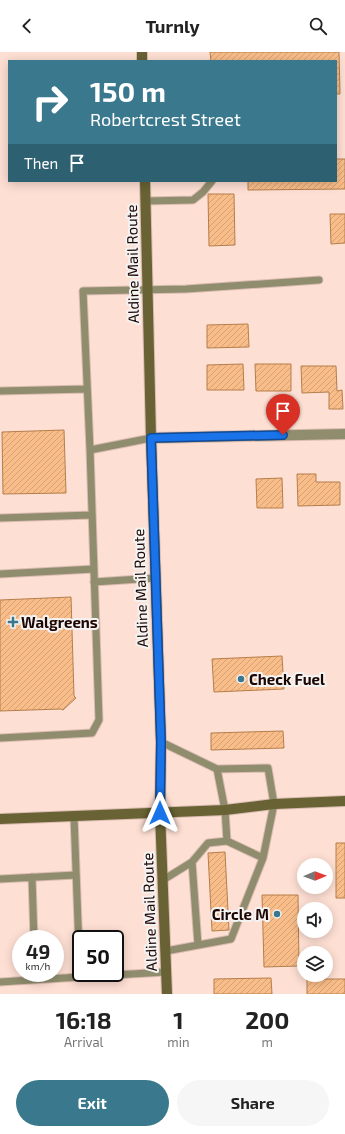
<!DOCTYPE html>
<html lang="en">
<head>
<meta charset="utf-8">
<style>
	:root { --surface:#fff; --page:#f6f6f6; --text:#222; --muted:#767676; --accent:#39788d }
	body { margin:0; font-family:"Exo 2",sans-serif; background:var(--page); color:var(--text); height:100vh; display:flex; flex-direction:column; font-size:15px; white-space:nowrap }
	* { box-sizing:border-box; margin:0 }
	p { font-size:13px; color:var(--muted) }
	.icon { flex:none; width:22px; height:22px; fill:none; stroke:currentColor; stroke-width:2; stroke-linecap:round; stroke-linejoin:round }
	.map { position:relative; height:942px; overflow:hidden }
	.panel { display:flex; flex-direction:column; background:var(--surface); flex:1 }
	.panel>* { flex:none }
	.hud { position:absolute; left:8px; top:8px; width:329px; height:122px; border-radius:0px; box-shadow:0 2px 10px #0003; background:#39788d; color:#fff; overflow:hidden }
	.needle { width:26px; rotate:89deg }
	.buttons { position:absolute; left:297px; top:806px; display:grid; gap:8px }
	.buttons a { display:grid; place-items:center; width:36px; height:36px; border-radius:50%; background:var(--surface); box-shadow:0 2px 10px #0003; font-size:20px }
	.speed { position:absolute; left:12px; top:878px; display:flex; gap:8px; font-size:20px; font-weight:700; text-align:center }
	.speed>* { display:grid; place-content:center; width:52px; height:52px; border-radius:50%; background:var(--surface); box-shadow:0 2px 10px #0003; line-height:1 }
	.speed small { font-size:10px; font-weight:400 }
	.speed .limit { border:2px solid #111; border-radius:6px; background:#fff; color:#111 }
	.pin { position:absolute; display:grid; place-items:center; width:34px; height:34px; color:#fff; margin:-41px -17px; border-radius:50% 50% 50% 0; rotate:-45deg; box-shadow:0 0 4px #0007 }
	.pin .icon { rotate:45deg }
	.me { position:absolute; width:44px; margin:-22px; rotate:0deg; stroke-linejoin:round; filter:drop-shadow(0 0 3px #0008) }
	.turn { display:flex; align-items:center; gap:14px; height:84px; padding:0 16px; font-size:18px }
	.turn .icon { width:52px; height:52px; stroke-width:2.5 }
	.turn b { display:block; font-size:28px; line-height:34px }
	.then { display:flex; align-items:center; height:38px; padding:0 16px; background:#0003; gap:8px; font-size:15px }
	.eta { display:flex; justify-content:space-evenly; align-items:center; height:68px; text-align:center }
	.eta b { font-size:24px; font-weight:700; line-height:28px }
	.action { display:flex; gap:8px; margin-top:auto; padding:8px 16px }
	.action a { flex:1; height:46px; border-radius:24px; background:var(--accent); color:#fff; font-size:16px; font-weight:700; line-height:46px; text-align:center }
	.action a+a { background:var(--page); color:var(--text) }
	header { display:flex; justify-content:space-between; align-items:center; height:52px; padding:0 16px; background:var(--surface); font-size:18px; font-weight:700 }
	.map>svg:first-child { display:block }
	.building { fill:url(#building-hatch); stroke:#b57e4b }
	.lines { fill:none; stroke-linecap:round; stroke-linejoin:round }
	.service-casing { stroke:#dabcb1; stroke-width:9 }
	.minor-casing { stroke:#dabcb1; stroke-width:12 }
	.secondary-casing { stroke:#dabcb1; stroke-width:12 }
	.service { stroke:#908d6e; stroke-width:7 }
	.minor { stroke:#908d6e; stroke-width:10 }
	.secondary { stroke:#686234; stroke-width:10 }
	.route-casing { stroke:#114b97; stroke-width:10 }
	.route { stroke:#1a73e8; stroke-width:7 }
	.poi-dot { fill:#39788d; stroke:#f3f3f3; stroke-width:1.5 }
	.labels { text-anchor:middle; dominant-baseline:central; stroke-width:4; stroke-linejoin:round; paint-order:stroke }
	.street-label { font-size:15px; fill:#1d0500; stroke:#f3f3f3 }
	.poi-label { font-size:15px; font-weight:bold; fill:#1d0500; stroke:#f3f3f3; text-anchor:start }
</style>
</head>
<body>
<header><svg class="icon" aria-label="back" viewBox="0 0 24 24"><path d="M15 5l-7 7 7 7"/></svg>Turnly<svg class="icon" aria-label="search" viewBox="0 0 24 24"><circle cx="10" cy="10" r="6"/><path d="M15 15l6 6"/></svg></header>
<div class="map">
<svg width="345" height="942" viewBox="0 0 345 942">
	<defs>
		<pattern id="building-hatch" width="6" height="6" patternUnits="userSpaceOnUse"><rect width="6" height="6" fill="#f9bd89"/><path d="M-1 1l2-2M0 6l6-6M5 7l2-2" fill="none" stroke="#d5a174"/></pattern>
	</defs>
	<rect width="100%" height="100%" fill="#fedfd3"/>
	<path class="building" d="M210,0H339L340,42H336V9H211Z
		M336,107H345V137L248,138V129H336Z
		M208,142H234L235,193L209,194Z
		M330,162H345V191L331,192Z
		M248,272L249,295L207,296V273Z
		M243,312L244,338H207V313Z
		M255,312H291V339H256Z
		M301,314H336L337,339L342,338L343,357H329V340L302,341Z
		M64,378L66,441L3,442L2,380Z
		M297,422H316V430H340V453L298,454Z
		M282,426L283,456H257L256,427Z
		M71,545L74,644L76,646L63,658L61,657L0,659V548Z
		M282,604L284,637L214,640L212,607Z
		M283,679L284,696L211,698V681Z
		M336,791H345V846H336Z
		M225,800L229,878L212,879L208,801Z
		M262,843H298L299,914L264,915Z
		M271,926L272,942H214V927Z
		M307,927H345V942H307Z"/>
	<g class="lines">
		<g class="service-casing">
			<path id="service" d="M145,149L193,148L203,140L212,129
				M0,339L87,337
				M90,398L83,239L186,237L319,228
				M0,466L92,463
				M0,522L94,517
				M94,530L155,526
				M0,686L92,681L99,668L90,398L151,386
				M161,690L217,717L225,758L227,789L208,791L192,810L163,828
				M74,764L80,925L166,920
				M227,789L263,806
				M192,810L198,893
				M32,825L34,887
				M0,827L76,823
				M166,899L231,887L263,806L274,752L268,716L217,717
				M0,930L80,925"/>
		</g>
		<g class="minor-casing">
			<path id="minor" d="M151,386L345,382"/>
		</g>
		<g class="secondary-casing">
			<path id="secondary" d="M142,0V9
				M145,129L151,386L161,690L160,761L167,942
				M0,767L225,758L274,752L345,749"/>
		</g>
		<use href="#service" class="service"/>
		<use href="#minor" class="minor"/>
		<use href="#secondary" class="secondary"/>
	</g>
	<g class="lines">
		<g class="route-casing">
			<path id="route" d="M160,761L161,690L151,386L283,383"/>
		</g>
		<use href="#route" class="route"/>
	</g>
	<g class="poi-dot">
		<path d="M11 564h4v4h4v4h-4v4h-4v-4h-4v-4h4z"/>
		<circle cx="241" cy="627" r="4"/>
		<circle cx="277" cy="862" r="4"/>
	</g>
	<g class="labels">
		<g class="street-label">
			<text transform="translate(132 212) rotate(-91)">Aldine Mail Route</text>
			<text transform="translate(140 536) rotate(-92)">Aldine Mail Route</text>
			<text transform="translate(149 860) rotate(-92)">Aldine Mail Route</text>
		</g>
		<g class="poi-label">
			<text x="21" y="570">Walgreens</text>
			<text x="249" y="627">Check Fuel</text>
			<text x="269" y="862" text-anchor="end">Circle M</text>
		</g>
	</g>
</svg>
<div class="buttons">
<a><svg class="needle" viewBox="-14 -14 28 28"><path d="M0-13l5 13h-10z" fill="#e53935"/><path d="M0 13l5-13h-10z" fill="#767676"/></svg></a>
<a><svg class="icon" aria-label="sound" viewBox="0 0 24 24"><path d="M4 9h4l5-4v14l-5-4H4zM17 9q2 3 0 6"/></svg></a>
<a><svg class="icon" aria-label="layers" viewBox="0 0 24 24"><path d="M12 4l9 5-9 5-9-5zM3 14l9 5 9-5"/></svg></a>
</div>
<div class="speed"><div>49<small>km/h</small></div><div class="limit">50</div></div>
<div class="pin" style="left:283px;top:383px;background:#d93025"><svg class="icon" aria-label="arrive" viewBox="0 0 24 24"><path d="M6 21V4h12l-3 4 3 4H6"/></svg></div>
<svg class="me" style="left:160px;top:761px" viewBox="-20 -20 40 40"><path d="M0-17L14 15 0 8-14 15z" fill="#1a73e8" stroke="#fff" stroke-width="4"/></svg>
<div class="hud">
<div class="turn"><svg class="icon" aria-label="right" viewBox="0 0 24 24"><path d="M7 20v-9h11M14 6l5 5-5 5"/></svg><div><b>150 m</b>Robertcrest Street</div></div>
<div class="then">Then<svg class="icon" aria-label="arrive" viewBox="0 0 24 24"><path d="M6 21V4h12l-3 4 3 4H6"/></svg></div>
</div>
</div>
<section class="panel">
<div class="eta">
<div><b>16:18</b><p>Arrival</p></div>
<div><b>1</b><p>min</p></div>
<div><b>200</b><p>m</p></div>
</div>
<div class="action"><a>Exit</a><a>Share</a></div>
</section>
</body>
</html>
